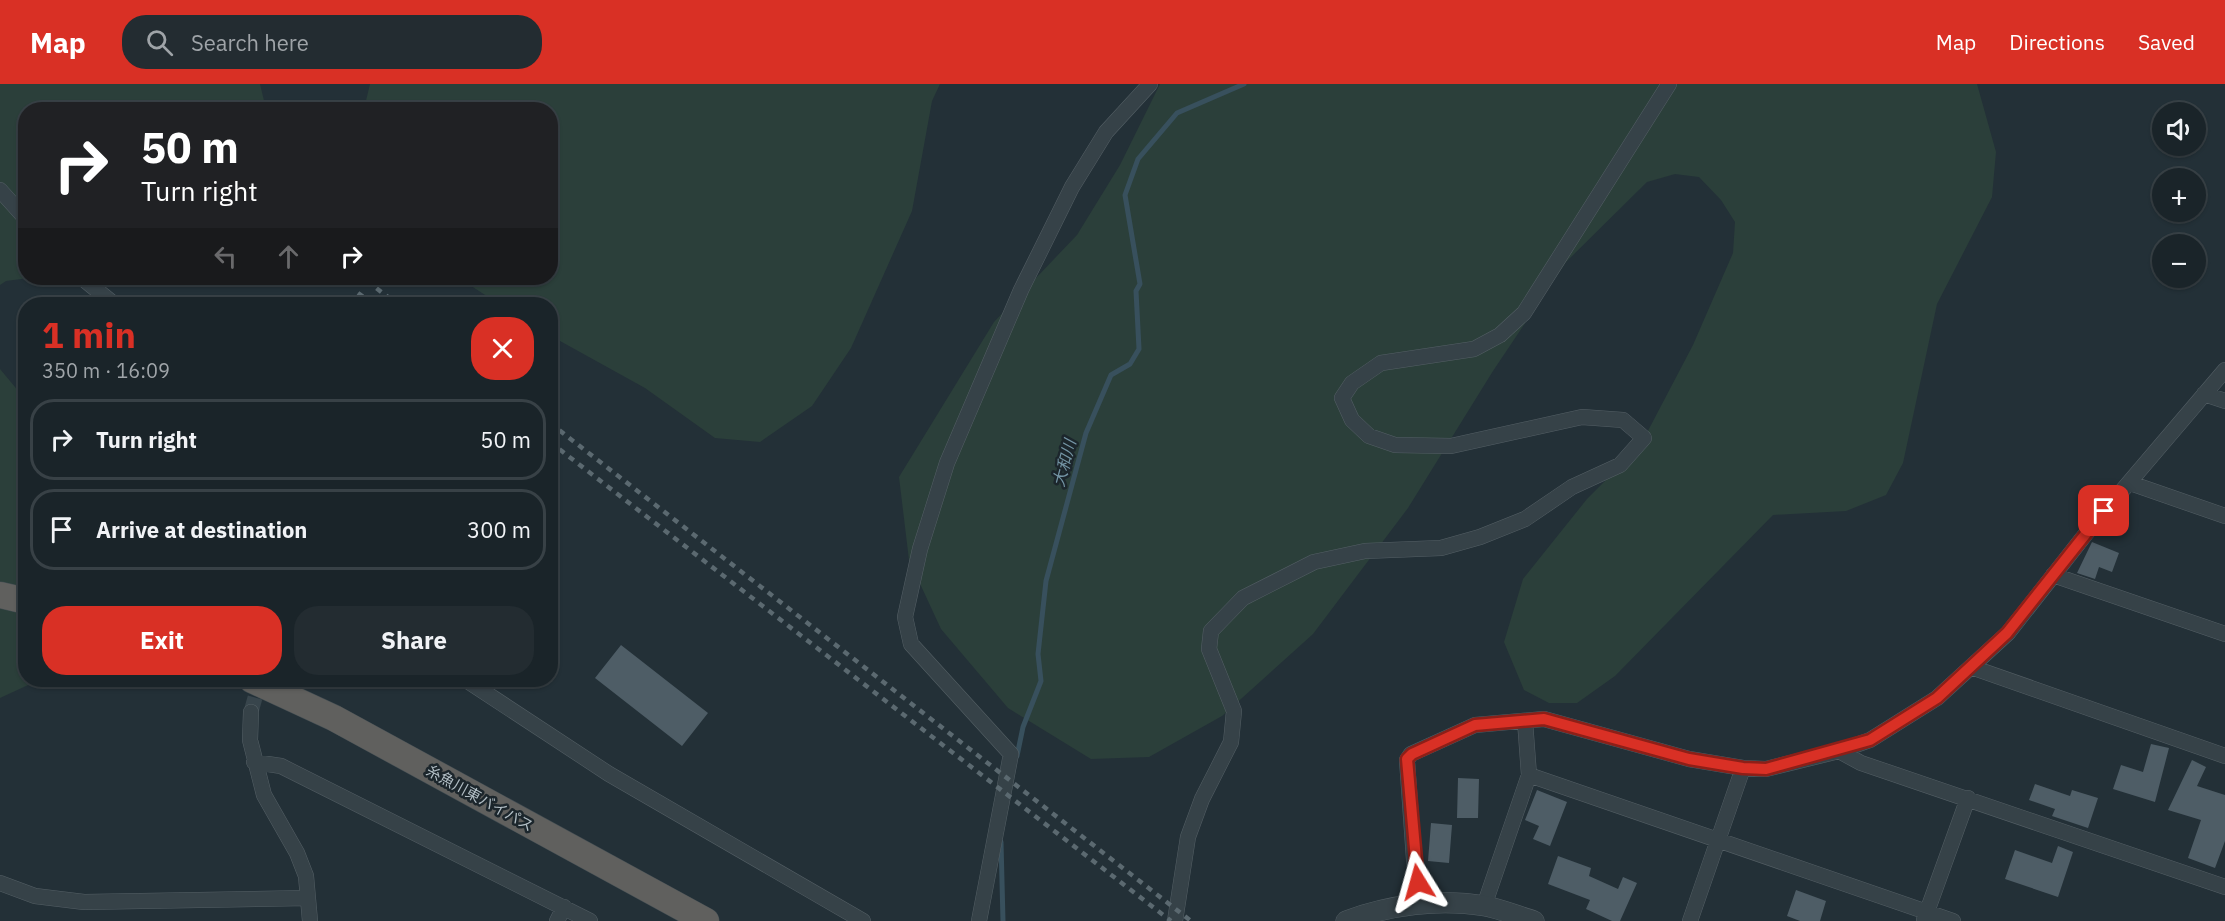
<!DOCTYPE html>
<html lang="en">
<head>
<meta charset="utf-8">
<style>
	:root { --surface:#1a2429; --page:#232c31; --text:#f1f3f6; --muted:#9fa4a8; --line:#384146; --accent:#d93025 }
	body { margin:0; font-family:"IBM Plex Sans","Noto Sans JP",sans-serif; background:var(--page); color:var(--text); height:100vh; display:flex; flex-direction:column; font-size:22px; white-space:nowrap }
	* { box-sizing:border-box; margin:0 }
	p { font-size:20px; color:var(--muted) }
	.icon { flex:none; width:33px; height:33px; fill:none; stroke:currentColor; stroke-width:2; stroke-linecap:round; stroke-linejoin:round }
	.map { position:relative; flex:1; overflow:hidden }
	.sheet { position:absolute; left:18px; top:213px; width:540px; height:390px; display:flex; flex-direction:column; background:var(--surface); border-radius:24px; box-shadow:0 2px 4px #0004,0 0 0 2px var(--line) }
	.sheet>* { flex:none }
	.top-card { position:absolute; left:18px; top:18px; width:540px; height:183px; border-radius:24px; box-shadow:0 2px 4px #0004,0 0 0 2px var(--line); background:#202124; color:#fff; overflow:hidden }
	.controls { position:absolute; left:2152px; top:18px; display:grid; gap:12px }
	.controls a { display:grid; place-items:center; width:54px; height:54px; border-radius:50%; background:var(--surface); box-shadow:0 2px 4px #0004,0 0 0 2px var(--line); font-size:30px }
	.pin { position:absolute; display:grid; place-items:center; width:51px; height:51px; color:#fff; margin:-26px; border-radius:12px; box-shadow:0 3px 9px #0006 }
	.me { position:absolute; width:66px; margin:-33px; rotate:352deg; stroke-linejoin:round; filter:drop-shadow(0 0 4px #0008) }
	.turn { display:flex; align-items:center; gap:21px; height:126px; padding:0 24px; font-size:27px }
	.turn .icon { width:78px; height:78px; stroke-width:2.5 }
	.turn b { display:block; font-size:42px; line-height:51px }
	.lanes { display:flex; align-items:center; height:57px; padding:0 24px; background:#0003; justify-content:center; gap:30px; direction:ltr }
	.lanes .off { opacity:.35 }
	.round { display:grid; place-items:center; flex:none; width:63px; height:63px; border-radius:24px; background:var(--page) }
	.overview { display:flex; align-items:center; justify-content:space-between; height:102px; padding:0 24px }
	h1 { font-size:36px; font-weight:800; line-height:45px; color:var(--accent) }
	.primary-button { display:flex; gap:12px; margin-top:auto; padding:12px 24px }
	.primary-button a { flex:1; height:69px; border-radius:24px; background:var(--accent); color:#fff; font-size:24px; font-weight:800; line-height:69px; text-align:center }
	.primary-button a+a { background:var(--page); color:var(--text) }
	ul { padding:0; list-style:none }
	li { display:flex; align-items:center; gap:18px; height:81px; margin:0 12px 9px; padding:0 12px; border:3px solid var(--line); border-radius:24px }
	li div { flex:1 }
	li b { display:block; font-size:22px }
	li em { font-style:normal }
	header { display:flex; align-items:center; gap:36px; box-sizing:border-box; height:84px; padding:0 30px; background:var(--accent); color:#fff }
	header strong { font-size:28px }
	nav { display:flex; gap:33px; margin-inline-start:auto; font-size:21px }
	.search { width:420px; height:54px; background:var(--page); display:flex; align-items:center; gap:15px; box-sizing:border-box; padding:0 21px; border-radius:24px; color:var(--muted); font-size:22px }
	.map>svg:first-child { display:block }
	.green { fill:#2b3f3a }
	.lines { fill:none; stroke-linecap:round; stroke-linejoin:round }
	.stream { stroke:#38505d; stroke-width:5 }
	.building { fill:#4e5d66 }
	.minor-tunnel { stroke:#38454c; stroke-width:15; stroke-dasharray:15 8; stroke-linecap:butt }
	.minor-casing { stroke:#545f65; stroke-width:16 }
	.tertiary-casing { stroke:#545f65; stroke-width:21 }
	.trunk-casing { stroke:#414c52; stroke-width:27 }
	.minor { stroke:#364248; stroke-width:15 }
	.tertiary { stroke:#364248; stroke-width:20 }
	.trunk { stroke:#60605e; stroke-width:26 }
	.rail { stroke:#5b6970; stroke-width:4.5; stroke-dasharray:6 6; stroke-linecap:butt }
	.route-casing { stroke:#8d1f18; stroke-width:15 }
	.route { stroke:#d93025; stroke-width:10 }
	.labels { text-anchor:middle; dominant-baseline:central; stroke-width:5; stroke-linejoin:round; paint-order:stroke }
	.street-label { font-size:15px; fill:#b1bdc4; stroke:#1c262c }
	.water-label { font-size:16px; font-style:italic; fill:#7495a5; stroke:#1c262c }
</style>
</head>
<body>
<header>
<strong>Map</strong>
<div class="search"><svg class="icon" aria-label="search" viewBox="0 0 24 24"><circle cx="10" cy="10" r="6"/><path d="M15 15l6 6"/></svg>Search here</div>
<nav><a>Map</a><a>Directions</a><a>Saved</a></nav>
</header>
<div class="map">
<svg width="2225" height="837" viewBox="0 0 2225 837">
	<rect width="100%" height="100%" fill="#233037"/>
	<path class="green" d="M0,0H260L266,25L26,26V194H29L6,197L0,201Z
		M370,0H940L932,17L912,127L851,264L812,322L760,358L715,354L645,304L551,252L550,220H499L459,194H550V26L364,25Z
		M1160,0H1977L1996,68L1992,113L1937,220L1903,379L1886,411L1846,427L1773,431L1615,592L1577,619H1549L1524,606L1504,558L1523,495L1587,415L1640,362L1693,261L1733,169L1735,138L1721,116L1699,93L1675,90L1647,98L1566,178L1493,287L1408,424L1313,550L1222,632L1149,673L1091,675L1008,624L941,545L909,476L899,393L994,238L1077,151L1120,81Z
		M0,285L25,315L26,596H39L0,614Z"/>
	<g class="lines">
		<path class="stream" d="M1017,672L1023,643L1041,597L1038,570L1046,497L1086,349L1111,291L1130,280L1139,265L1136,207L1140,200L1125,111L1138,75L1177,29L1244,0
			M1001,758L1003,837"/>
	</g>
	<path class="building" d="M2092,458L2119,469L2112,488L2099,483L2095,495L2077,489Z
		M621,561L708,629L682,662L595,594Z
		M2151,660L2169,664L2155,718L2113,705L2121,681L2143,688Z
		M2192,676L2206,683L2197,702L2225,711V757L2215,784L2188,774L2201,736L2168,726Z
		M1458,694L1479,695L1478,734H1457Z
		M2035,700L2070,712L2072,706L2098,714L2088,744L2052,732L2055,725L2029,716Z
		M1537,706L1567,718L1550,762L1533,755L1539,742L1525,736Z
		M1431,739L1452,741L1449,779L1428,777Z
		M2058,762L2073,768L2058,813L2005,795L2015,766L2052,779Z
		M1558,772L1591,784L1589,792L1618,805L1623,793L1637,799L1620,837H1612L1586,825L1590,816L1548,800Z
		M1796,806L1826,817L1820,837H1800L1787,832Z"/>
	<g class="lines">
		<path class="minor-tunnel" d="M251,628L260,596"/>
		<g class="minor-casing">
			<path id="minor" d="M0,106L26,135
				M82,194L114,220
				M2204,310L2225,317
				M2130,399L2225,432
				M2053,491L2225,550
				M1971,583L2225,672
				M466,596L609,690L863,837
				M251,628L250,656L264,711L297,769L306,792L310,837
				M1839,667L1861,679L2225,803
				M254,678L281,682L590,837
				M1529,691L1953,837
				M0,799L35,812L84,818L308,814
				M1421,819L1414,776L1407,676L1411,670L1475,641L1544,635L1689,675L1743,684L1766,685L1839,667L1870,656L1937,614L2008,549L2092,442L2225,286
				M1484,822L1529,691L1525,637
				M1924,836L1968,714
				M557,837L564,823
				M979,837L1011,670L911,560L905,533L920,465L947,379L1021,206L1072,103L1106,48L1150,0
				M1175,837L1188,753L1202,715L1231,658L1234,627L1209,565L1211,547L1243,514L1314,478L1365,467L1441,464L1480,453L1525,435L1572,403L1620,381L1644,354L1623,336L1582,333L1451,362L1395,361L1369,352L1352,336L1342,314L1352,299L1381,279L1474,265L1500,251L1524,229L1669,0
				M1690,837L1743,684"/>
		</g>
		<g class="tertiary-casing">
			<path id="tertiary" d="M1346,837C1389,821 1439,814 1485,822C1501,825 1518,832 1534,837"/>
		</g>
		<g class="trunk-casing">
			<path id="trunk" d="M0,511L26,517
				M252,596L334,634L706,837"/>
		</g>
		<use href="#minor" class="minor"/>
		<use href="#tertiary" class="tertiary"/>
		<use href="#trunk" class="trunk"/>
		<path class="rail" d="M367,197L397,220
			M358,209L373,220
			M550,339L1191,837
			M550,358L1171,837"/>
	</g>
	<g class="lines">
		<g class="route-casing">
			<path id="route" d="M1418,798L1407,675L1412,670L1475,641L1544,635L1689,675L1743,684L1766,685L1870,656L1937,614L2007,549L2104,427"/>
		</g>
		<use href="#route" class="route"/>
	</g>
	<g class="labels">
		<g class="street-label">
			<text transform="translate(480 714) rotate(29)">糸魚川東バイパス</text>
		</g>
		<g class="water-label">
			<text transform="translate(1064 379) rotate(-75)">大和川</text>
		</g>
	</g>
</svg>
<div class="controls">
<a><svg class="icon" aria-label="sound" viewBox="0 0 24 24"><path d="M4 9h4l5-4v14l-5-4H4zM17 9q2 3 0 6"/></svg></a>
<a>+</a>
<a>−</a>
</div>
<div class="pin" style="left:2104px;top:427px;background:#d93025"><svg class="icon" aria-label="arrive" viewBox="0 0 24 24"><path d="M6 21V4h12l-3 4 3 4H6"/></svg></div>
<svg class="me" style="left:1418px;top:798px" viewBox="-20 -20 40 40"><path d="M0-17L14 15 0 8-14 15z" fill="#d93025" stroke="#fff" stroke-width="4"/></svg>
<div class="top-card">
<div class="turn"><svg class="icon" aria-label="right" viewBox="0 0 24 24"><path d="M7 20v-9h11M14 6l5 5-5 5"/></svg><div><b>50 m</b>Turn right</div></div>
<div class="lanes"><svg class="icon off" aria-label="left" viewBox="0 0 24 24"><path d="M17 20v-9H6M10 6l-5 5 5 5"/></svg><svg class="icon off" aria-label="ahead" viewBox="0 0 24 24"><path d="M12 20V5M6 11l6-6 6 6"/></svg><svg class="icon" aria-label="right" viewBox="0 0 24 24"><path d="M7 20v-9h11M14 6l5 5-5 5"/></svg></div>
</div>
<section class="sheet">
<div class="overview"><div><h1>1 min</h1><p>350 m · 16:09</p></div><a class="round" style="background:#d93025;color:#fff"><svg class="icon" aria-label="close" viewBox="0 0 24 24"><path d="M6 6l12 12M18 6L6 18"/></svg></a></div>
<ul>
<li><svg class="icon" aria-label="right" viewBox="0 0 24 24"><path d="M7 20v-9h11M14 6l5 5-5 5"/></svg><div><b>Turn right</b></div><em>50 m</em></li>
<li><svg class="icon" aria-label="arrive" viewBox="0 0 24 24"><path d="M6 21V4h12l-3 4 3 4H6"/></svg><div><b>Arrive at destination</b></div><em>300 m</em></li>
</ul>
<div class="primary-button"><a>Exit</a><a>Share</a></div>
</section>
</div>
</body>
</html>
